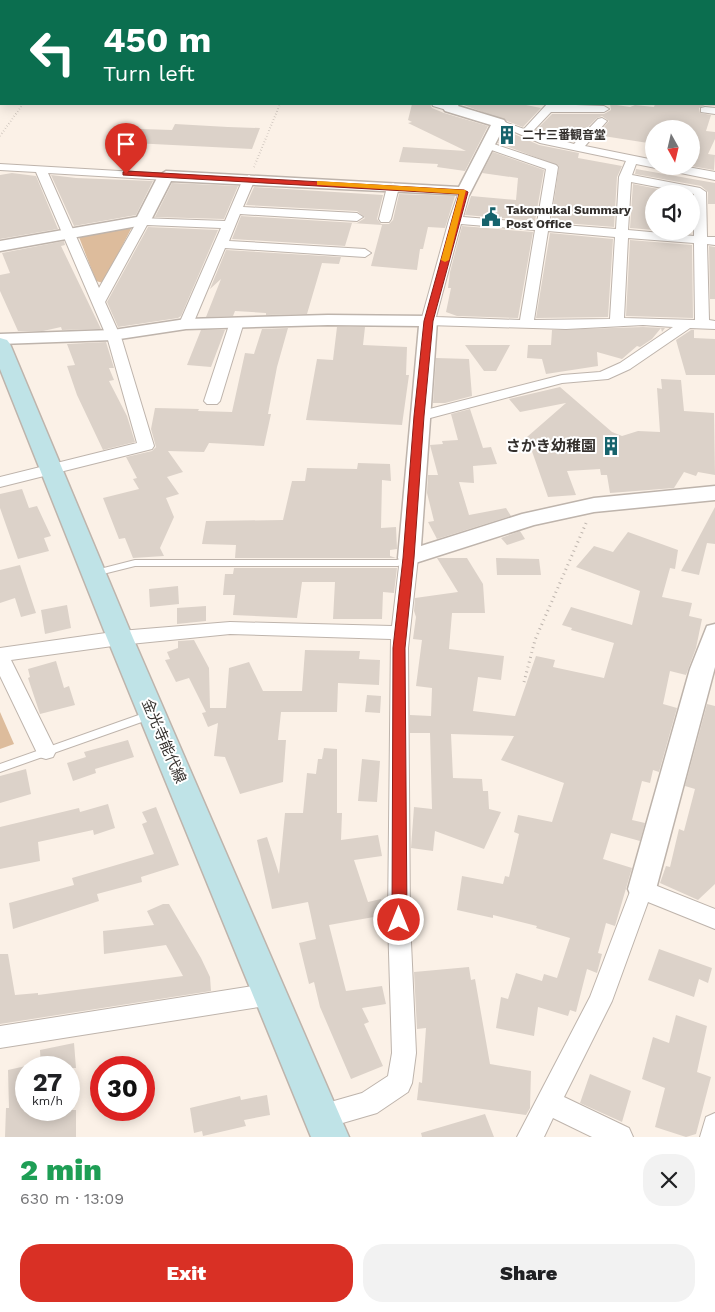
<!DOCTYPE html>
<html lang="en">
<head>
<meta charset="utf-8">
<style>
	:root { --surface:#fff; --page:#f2f2f2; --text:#202124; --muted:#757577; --accent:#d93025 }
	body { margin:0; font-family:"Work Sans","Noto Sans JP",sans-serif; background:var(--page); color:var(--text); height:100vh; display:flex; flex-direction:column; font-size:19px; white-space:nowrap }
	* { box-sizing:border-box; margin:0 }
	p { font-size:16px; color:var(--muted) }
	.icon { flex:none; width:28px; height:28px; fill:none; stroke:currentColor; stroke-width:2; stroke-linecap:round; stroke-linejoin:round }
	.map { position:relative; height:1137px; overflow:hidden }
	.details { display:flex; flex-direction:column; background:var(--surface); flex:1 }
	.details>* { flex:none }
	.guide { position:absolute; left:0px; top:0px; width:715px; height:105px; box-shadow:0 2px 12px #0003; background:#0b6e4f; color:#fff; overflow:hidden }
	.needle { width:32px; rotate:172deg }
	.fabs { position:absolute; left:645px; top:120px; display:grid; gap:10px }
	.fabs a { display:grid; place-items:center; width:55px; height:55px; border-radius:50%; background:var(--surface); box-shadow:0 2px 12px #0003; font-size:25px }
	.speed { position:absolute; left:15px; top:1056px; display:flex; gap:10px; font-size:25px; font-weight:700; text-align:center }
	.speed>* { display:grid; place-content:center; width:65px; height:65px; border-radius:50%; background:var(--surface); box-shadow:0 2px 12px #0003; line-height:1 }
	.speed small { font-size:12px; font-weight:400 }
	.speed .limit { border:8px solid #d22; background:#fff; color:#111 }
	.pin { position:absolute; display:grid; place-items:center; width:42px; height:42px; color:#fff; margin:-51px -21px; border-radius:50% 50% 50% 0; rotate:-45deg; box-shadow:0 0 5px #0007 }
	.pin .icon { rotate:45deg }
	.me { position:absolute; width:55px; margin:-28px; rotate:0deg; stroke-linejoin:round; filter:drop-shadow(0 0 4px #0008) }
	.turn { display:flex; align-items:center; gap:18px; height:105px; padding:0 20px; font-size:22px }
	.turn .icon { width:65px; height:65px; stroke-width:2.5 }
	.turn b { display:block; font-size:35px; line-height:42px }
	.round { display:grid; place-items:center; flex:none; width:52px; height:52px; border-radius:20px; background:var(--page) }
	.head { display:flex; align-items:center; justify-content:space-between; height:85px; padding:0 20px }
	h1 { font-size:30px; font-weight:800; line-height:38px; color:#1e9e55 }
	.primary-button { display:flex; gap:10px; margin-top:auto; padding:10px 20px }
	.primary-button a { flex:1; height:58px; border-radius:20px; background:var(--accent); color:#fff; font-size:20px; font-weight:800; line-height:58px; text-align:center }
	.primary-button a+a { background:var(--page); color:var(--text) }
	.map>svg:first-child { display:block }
	.green { fill:#ddbc9c }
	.building { fill:#dcd2c9 }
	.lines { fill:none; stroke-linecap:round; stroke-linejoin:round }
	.service-casing { stroke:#beb4ac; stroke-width:2 }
	.minor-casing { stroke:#beb4ac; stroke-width:2 }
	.tertiary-casing { stroke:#beb4ac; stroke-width:3 }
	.secondary-casing { stroke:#beb4ac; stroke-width:3 }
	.path-far1 { stroke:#bdb4ad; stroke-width:2; stroke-dasharray:0.5 2.5; stroke-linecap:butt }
	.path { stroke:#bdb4ad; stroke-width:3; stroke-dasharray:1 4; stroke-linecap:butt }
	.service { fill:#fff; fill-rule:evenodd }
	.minor { fill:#fff; fill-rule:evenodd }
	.tertiary { fill:#fff; fill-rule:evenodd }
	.secondary { fill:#bfe3e7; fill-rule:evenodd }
	.route { fill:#d93025; stroke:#8d1f18 }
	.slow { fill:#f59e0b }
	.labels { text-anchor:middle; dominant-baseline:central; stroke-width:4; stroke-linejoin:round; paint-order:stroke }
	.far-poi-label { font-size:12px; font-weight:bold; fill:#34302d; stroke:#fff; text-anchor:start }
	.poi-label { font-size:15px; font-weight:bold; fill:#34302d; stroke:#fff; text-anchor:end }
	.street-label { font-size:15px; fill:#34302d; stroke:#fff }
</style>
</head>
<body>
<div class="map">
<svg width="715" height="1137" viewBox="0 0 715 1137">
	<rect width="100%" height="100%" fill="#fbf1e7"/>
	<path class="green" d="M132,227L103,283L96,281L79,237Z
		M0,712L14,744L0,749Z"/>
	<path class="building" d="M412,104H430L432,108L444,113L488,126L465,171L437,167L438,164L399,162L403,147L466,151L408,123L412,122L408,120Z
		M461,104H521L541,108L523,127Z
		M610,104L630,107L635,105L654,107L655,104H715V106L705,105L699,108L700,113L711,115L706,131L715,132V139L708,154L715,155L714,170L691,166V129H654V141L648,143L597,135L609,121L602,116L597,118L573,142L535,131L552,114H604L611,110Z
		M175,124L228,127L260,128L252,149L133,143L141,129L172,130Z
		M505,130L539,145L579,153L578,158L622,166L617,177L614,227L551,222L559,166L498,143Z
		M493,152L544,170L535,221L465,215L471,196L516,200L518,178L482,173Z
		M636,169L715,183V204H708V192L701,186L635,174Z
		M12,173L36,176L58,229L0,239V175Z
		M51,175L76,178L153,181L136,215L74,226Z
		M172,183L238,186L224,219L155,217Z
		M633,184L683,194H654V230L630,228Z
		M254,187L383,195L377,219L381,224H389L393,220L399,194L455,196L445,228L428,227L423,249H420L417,270L371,266L382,225L352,223L345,246L232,239L241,216L357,223L365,218L357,211L246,205Z
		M462,226L533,232L518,318L457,316L446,312L451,288H448L450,272Z
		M148,227L218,230L181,316L178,318L118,327L107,302Z
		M550,233L613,239L608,317L536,318Z
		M630,240L692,245L693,318L626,316Z
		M64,241L65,245L61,246L101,329L62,330L61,327L43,331H18L0,291V275L10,273L2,253Z
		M709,246L715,247V299H710Z
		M226,250L341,257L339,264L322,263L307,314L266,315V313L235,311L233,316L206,317L221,279L210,289Z
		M337,327H365L363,345L407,347L406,375H409L402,425L306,420L317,359L333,360Z
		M643,327L665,328L662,332L661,328L652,339L640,347L637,346L622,359L597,352L598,366L546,374L542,359L527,358L528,345H551L552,330Z
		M288,328L277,367L268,414H271L264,446L209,443L204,452L168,451L183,472L167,477L179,494L166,498L174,517L160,548L164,556L133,558L125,538L119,539L103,498L139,489L133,479L137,478L126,457L152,451L156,447L151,429L155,408L199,409L198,411L232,412L245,353L254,354L262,329Z
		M201,330H225L211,367L187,365Z
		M691,330H694V338L715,339V375H686L676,340Z
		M106,342L114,368H109L114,380L109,381L127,416L135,442L103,450L77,395L67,366L75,365L67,344Z
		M465,345H510L496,371H484Z
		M436,358L469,359L472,396L445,403H433Z
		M661,379L681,380L684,411L714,413L715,475L698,472L696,476L684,472L674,488L610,493L607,475H601L600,469L567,471L576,495L548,497L527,437L566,403L520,412L509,399L560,387L612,432L622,436L638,431L660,432L657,388L662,389Z
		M470,409L483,448L491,447L497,464L473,466L474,483L459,482L469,515L506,508L511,516L437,539L428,522L434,521L427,493L428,475H438L430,445L443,444L442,441L458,440L451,414Z
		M358,463L390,464L391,481L382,480L381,528L396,527L397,549L390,550V556L396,558H235L236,545L202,544L206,521L283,520L292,481H305L307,468L357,469Z
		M22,489L29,508L37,506L51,536L44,538L49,551L18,559L0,508V494Z
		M715,507V544L707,543L699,575L681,571Z
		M520,531L525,539L507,545L501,538Z
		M628,532L678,550L675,569L670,568L662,597L692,603L689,616L702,619L696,648L686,675L670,671L663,704L677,708L659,772L653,770L650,783L642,781L632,820L645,823L640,841L611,833L603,859L632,868L615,926L606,923L598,953L602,954L597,973L587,969L576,1012L570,1010L568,1016L538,1007L534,1036L496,1028L501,997L508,999L516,973L542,981L544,974L557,978L570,938L536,928L537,926L493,915V918L457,910L462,876L503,884L505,876L509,877L519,834L514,832L518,815L552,822L564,783L501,760L514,736L451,734L453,778L482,779L483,791H488L489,809L501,812L484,849L435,831L433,851L411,848L414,807L432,809L430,733H410V715L431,716L432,688L416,686L422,640L413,639L416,617L414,611L415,598L458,592L437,558H467L483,584L485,613H452L449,649L504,656L501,680L478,677L473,711L515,716L536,656L555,660L553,667L604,678L614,643L571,630L572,628L562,625L571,607L632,625L640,591L576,567L594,546L613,552Z
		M496,558L539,559L541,575H497Z
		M20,565L36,613L21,617L15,598L0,603V570Z
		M234,568H397L394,593L383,592L382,619H333L335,582H302L297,618L233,615L235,595H223L225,574H233Z
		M178,586L179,604L150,607L149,589Z
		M67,605L71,628L45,634L41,610Z
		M206,606V621L177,624V608Z
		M194,640L209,668L210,708H226L229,668L249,662L263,691H302L305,650L360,651L359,659L380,660L379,685L338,683L337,712H281L278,740H286L283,782L240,794L225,757L214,756L218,723L208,727L202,713L206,712L189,678L176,682L165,660L170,659L167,652L178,648V641Z
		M56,661L64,688L69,686L75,705L40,714L28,678L30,677L28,669Z
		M367,695L381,696L380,713L365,712Z
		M707,704L715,706V884L698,900L660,883L666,866L670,867L679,829L684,831L695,789L685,786Z
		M128,740L134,757L95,769L96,773L73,781L67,763L86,757L84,752Z
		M324,748L337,749V813H342L341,840L378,835L382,856L354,860L368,902L381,899L385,915L329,925L346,991L382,986L386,1004L362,1008L369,1022L364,1024L383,1066L351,1079L320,1007L314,982L309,984L299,943L316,939L308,902L272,909L257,840L267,837L279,874L285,813H303L307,773L316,774L318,759H322Z
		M362,759L380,761L377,802L358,801Z
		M26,769L31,794L0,803V776Z
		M108,804L115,828L94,835L93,830L38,842L40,861L0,869V827L79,808L80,812Z
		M156,807L179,865L141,877L142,882L97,894L99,901L13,929L9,903L74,885L72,878L154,854L142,824L147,822L142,812Z
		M163,904H169L201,958L210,977L211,991L0,1024V954H8L15,995L38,993V995L183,976L166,945L104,954L103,931L154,925L147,911Z
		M659,949L712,968L708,983L699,979L694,997L648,980Z
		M469,967L471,980L475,979L490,1064L531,1071L530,1108L526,1115L417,1100L419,1082L422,1083L426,1028L417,1029L414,972Z
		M676,1015L707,1026L697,1072L711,1077L696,1134L686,1137L655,1127L665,1088L642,1079L653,1037L669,1043Z
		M74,1043L76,1068H41L40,1050Z
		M26,1066V1110H76V1137H5L6,1108H9L8,1070Z
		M590,1074L631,1091L622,1122L580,1103Z
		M267,1095L270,1115L244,1120L246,1126L203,1136L202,1131L194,1133L190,1108L240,1096L241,1100Z
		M485,1114L494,1137H422L421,1133Z"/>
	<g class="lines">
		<g class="service-casing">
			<path id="service" d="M714,42H715V44H714Z
				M409,555L413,558L412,560L398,566H135L95,576L91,573L92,571L135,560H397Z
				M150,711L153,712L155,715L153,718L0,772V764Z"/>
		</g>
		<g class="minor-casing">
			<path id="minor" d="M3,0H21L22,1H4Z
				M686,0H696L697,1H687Z
				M714,75H715V81H714Z
				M432,104H447L455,108L450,111L433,106Z
				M547,104L604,106L609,109L604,112H551L532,132L574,144L598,119L602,118L607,121L585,146L654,160V166H682L715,172V180L636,164L632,175L700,188L706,192L707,237H715V245L707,244L709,320L715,321V329L690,328L630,369L608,379L562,383L419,421L414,419L411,416L414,413L562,375L600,372L620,363L673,327L643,325L566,329L428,325L421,321L449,220L460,189H468L470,192L463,217L537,223L546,169L483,147V143H491L556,165L558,167L549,224L616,229L619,177L626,161L540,143L494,123L499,120L524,129ZM631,182L694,194V236L628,230ZM461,224L535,230L520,320L436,317ZM548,231L615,237L610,319L534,320ZM628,238L694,243L695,320L624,318Z
				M705,107L715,108V114L701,112V108Z
				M0,164L170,174L172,176L166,180L48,173L99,288L139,218L225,221L243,179L249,175L255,179L243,207L357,213L363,217L357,221L240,214L229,241L365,249L371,253L365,257L225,248L193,324L186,328L179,324L221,228L147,225L105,302L122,340L154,446L152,449L0,487V477L137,443L108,340L36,172L0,170Z
				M393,183L399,187L391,219L389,222H381L379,219L387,187Z
				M237,318L244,322L220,401L217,404H207L204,401L230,322Z
				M409,552L415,554L418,558L408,648L410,920L416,1053L412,1083L408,1092L377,1113L322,1129L313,1125L309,1116L313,1107L362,1093L388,1076L392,1053L388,920L391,639L230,634L120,645L11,660L56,751L53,757L46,759L39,757L0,676V648L120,631L230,622L392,626L400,558L403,554Z
				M642,880L715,909V929L648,902L612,1001L564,1097L629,1128L633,1137H592L553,1118L544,1137H517L590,997L631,889L634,882Z
				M272,983L280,986L284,994L280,1002L272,1005L0,1048V1026Z
				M715,1113V1137H700L706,1117Z"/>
		</g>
		<g class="tertiary-casing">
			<path id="tertiary" d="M468,0H480V1H468Z
				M445,104H459L458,106L504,120L506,123L469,195L171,181L149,224L0,251V241L137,217L158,176L166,171L459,187L491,125L445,111L443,108Z
				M328,315L428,316L434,317L437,321L421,546L522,514L594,498L715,486V500L594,512L534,525L409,565L401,563L398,558L419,326L328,325L186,329L113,340L0,344V334L113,330L186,319Z
				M715,624V667L656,889L652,898L642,901L632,898L628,889L690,669L707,626Z"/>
		</g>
		<g class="secondary-casing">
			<path id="secondary" d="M0,338L7,340L10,344L133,638L349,1137H311L107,638L0,369Z"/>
		</g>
		<path class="path-far1" d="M0,136L23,104
			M254,167L280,104"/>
		<path class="path" d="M524,682L535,640L587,521"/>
		<use href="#service" class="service"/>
		<use href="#minor" class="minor"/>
		<use href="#tertiary" class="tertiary"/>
		<use href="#secondary" class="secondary"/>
	</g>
	<path class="route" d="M126,171L464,190L468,192L433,321L424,416L414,558L405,648L407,920L404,925L399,926L394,925L392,920L393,648L403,558L414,416L424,321L459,194L123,175V172Z"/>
	<path class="slow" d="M317,181L466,190L449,260L445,262L441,260L459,194L320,185H317Z"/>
	<defs>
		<g id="building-bare" transform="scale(1.5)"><path d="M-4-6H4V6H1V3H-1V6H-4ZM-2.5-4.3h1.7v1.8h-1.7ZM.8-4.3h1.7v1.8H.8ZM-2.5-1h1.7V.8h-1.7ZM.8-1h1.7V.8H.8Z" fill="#16636c" stroke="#fff" stroke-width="2.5" paint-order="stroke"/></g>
		<g id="civic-bare" transform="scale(1.5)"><path d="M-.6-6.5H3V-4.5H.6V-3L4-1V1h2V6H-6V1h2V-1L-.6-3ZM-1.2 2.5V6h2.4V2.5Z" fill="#16636c" stroke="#fff" stroke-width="2.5" paint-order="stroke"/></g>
	</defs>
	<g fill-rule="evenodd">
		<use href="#building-bare" x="507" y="135"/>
		<use href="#civic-bare" x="491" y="217"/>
		<use href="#building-bare" x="611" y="446"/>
	</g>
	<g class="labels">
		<g class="far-poi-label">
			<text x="522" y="135">二十三番観音堂</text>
			<text x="506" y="210">Takomukai Summary<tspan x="506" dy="14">Post Office</tspan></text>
		</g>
		<g class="poi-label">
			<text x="596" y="446">さかき幼稚園</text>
		</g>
		<g class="street-label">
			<text transform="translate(164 741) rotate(67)">金光寺能代線</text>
		</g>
	</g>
</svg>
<div class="fabs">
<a><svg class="needle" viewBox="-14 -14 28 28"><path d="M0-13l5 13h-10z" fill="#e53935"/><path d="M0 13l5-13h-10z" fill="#757577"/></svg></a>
<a><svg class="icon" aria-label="sound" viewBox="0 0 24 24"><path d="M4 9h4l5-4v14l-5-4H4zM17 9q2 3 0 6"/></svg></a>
</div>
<div class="speed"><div>27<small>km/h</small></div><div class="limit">30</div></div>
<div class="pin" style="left:126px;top:174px;background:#d93025"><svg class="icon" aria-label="arrive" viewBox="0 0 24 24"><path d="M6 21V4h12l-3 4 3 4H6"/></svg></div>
<svg class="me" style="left:399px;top:920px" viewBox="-20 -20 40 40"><circle r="17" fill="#d93025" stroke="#fff" stroke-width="3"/><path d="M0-11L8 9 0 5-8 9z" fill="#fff"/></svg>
<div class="guide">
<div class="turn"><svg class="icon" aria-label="left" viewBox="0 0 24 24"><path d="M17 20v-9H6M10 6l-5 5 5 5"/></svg><div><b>450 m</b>Turn left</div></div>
</div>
</div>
<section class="details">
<div class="head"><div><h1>2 min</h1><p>630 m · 13:09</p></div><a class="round"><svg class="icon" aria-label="close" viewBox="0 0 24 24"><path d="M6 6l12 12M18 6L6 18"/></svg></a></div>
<div class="primary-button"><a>Exit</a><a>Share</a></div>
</section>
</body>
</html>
